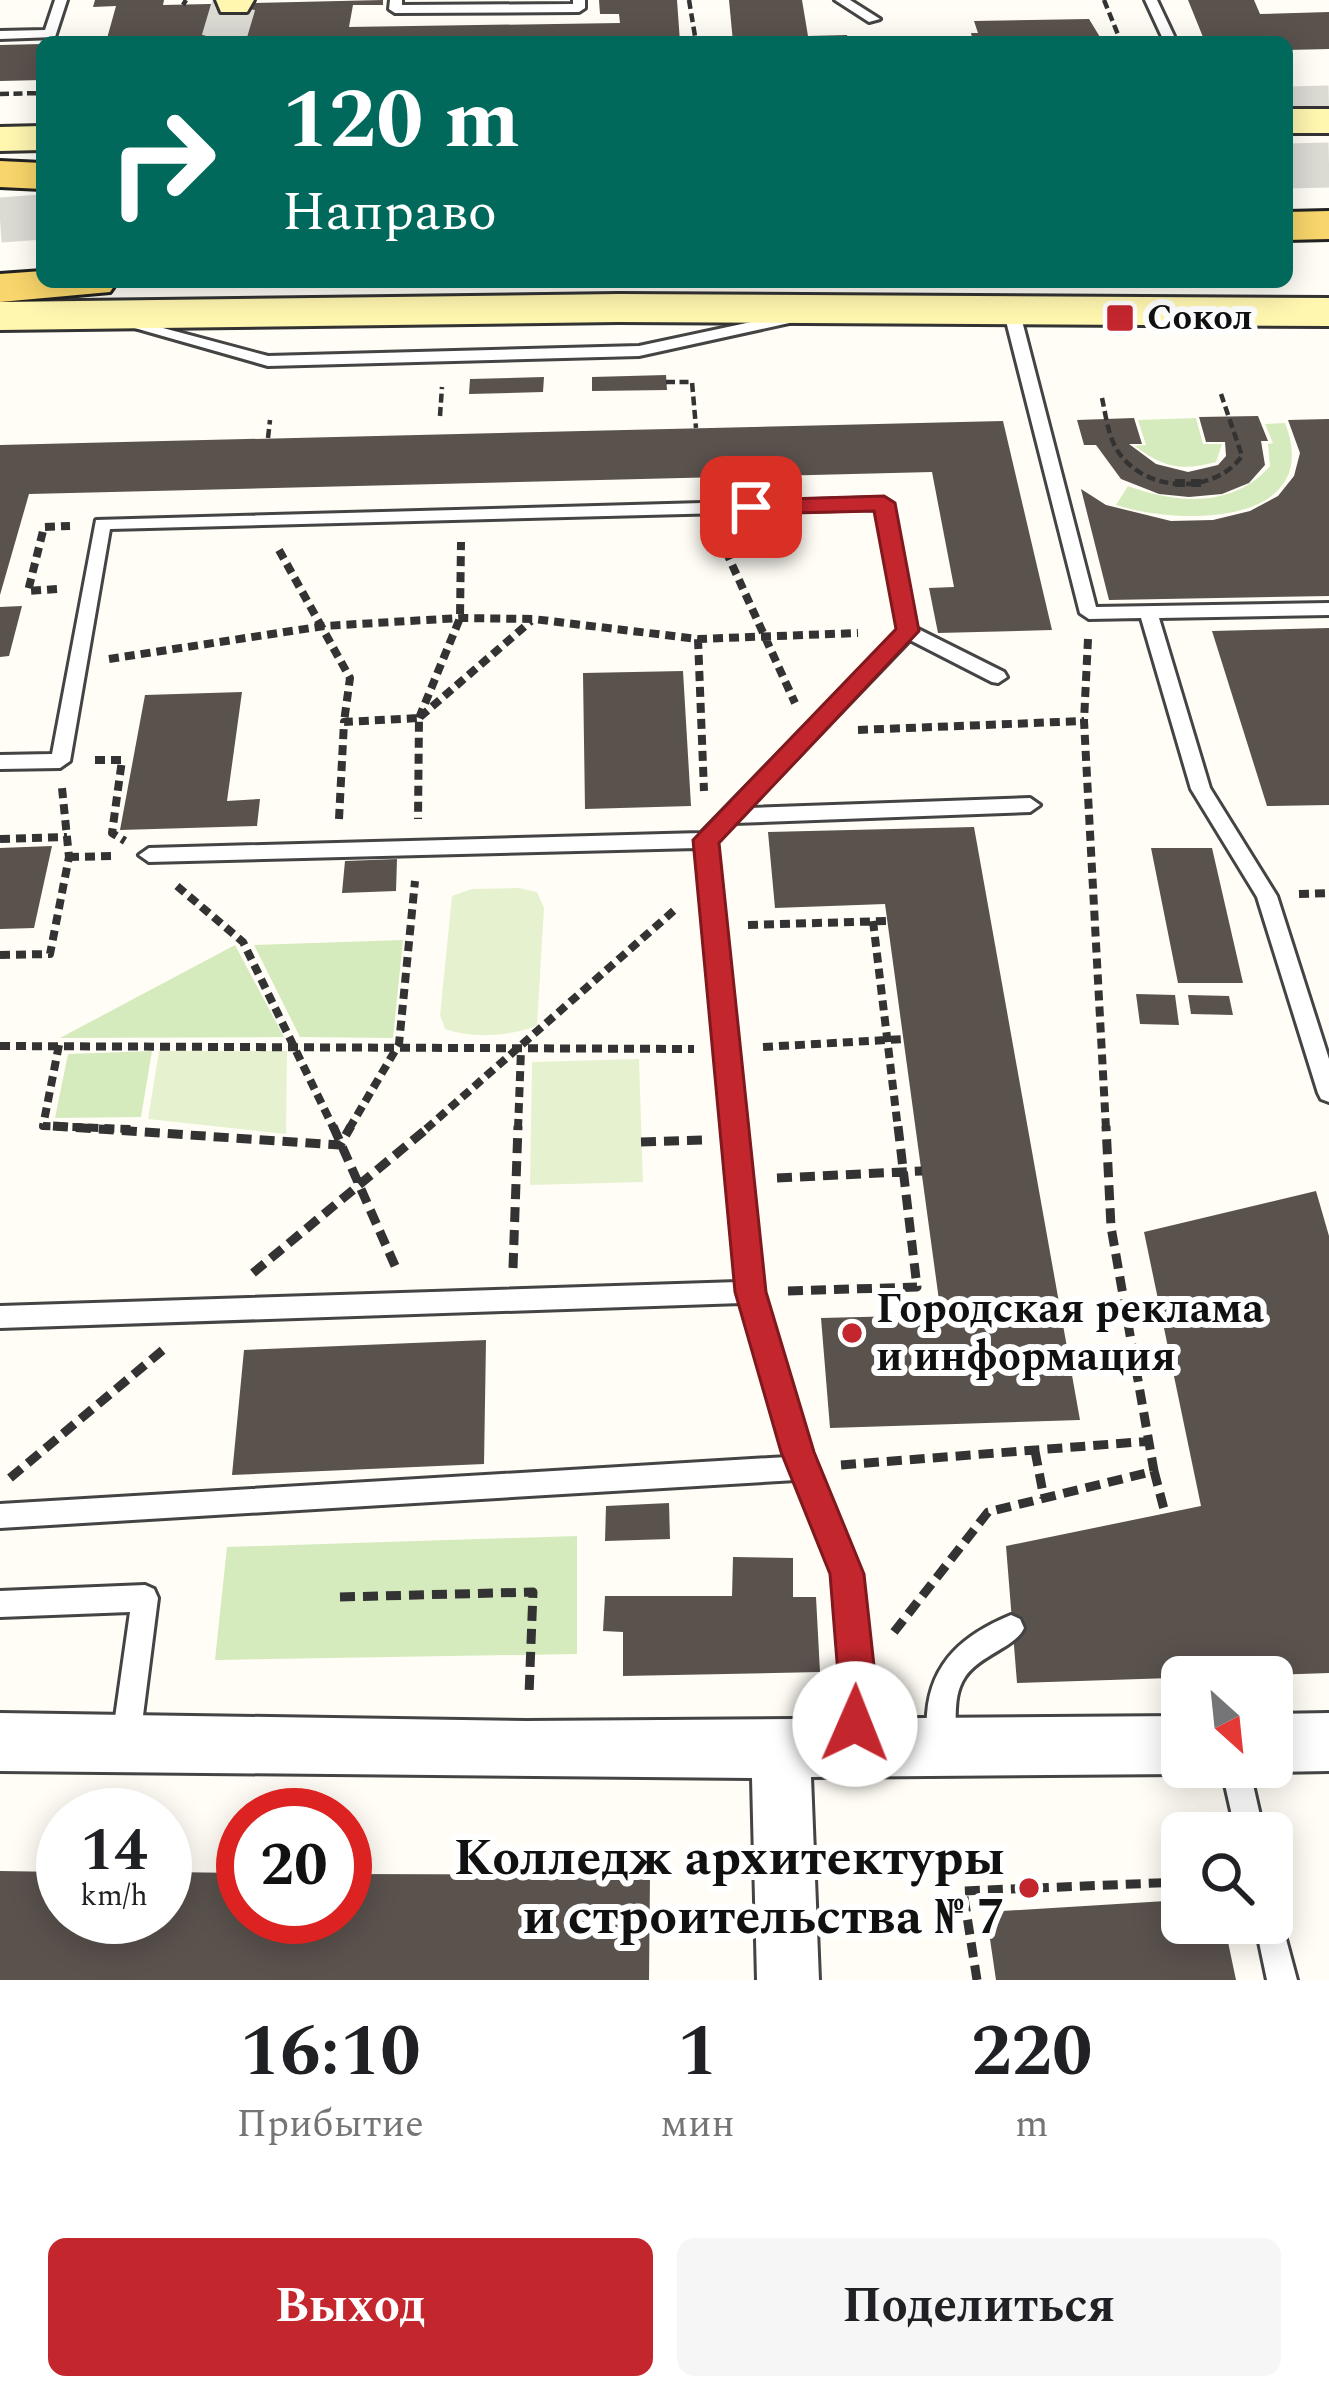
<!DOCTYPE html>
<html lang="ru">
<head>
<meta charset="utf-8">
<style>
	:root { --surface:#fff; --page:#f6f6f6; --text:#202124; --muted:#757577; --accent:#c4262e }
	body { margin:0; font-family:Spectral,serif; background:var(--page); color:var(--text); height:100vh; display:flex; flex-direction:column; font-size:45px; white-space:nowrap }
	* { box-sizing:border-box; margin:0 }
	p { font-size:39px; color:var(--muted) }
	.icon { flex:none; width:66px; height:66px; fill:none; stroke:currentColor; stroke-width:2; stroke-linecap:round; stroke-linejoin:round }
	.map { position:relative; height:1980px; overflow:hidden }
	.panel { display:flex; flex-direction:column; background:var(--surface); flex:1 }
	.panel>* { flex:none }
	.guide { position:absolute; left:36px; top:36px; width:1257px; height:252px; border-radius:18px; box-shadow:0 6px 30px #0003; background:#00695c; color:#fff; overflow:hidden }
	.needle { width:78px; rotate:153deg }
	.fabs { position:absolute; left:1161px; top:1656px; display:grid; gap:24px }
	.fabs a { display:grid; place-items:center; width:132px; height:132px; border-radius:18px; background:var(--surface); box-shadow:0 6px 30px #0003; font-size:60px }
	.speed { position:absolute; left:36px; top:1788px; display:flex; gap:24px; font-size:60px; font-weight:700; text-align:center }
	.speed>* { display:grid; place-content:center; width:156px; height:156px; border-radius:50%; background:var(--surface); box-shadow:0 6px 30px #0003; line-height:1 }
	.speed small { font-size:30px; font-weight:400 }
	.speed .limit { border:18px solid #d22; background:#fff; color:#111 }
	.pin { position:absolute; display:grid; place-items:center; width:102px; height:102px; color:#fff; margin:-51px; border-radius:24px; box-shadow:0 6px 18px #0006 }
	.me { position:absolute; width:132px; margin:-66px; rotate:1deg; stroke-linejoin:round; filter:drop-shadow(0 0 9px #0008) }
	.turn { display:flex; align-items:center; gap:42px; height:252px; padding:0 48px; font-size:54px }
	.turn .icon { width:156px; height:156px; stroke-width:2.5 }
	.turn b { display:block; font-size:84px; line-height:102px }
	.eta { display:flex; justify-content:space-evenly; align-items:center; height:204px; text-align:center }
	.eta b { font-size:72px; font-weight:700; line-height:84px }
	.button { display:flex; gap:24px; margin-top:auto; padding:24px 48px }
	.button a { flex:1; height:138px; border-radius:18px; background:var(--accent); color:#fff; font-size:48px; font-weight:700; line-height:138px; text-align:center }
	.button a+a { background:var(--page); color:var(--text) }
	.map>svg:first-child { display:block }
	.green { fill:#d5ebbd }
	.pitch { fill:#e6f2cf }
	.building { fill:#5a524d }
	.lines { fill:none; stroke-linecap:round; stroke-linejoin:round }
	.secondary-tunnel { stroke:#dbdad3; stroke-width:44; stroke-dasharray:44 22; stroke-linecap:butt }
	.primary-tunnel { stroke:#dbdad3; stroke-width:45; stroke-dasharray:45 22; stroke-linecap:butt }
	.lane-casing { stroke:#444; stroke-width:6 }
	.street-casing { stroke:#444; stroke-width:6 }
	.secondary-casing { stroke:#333; stroke-width:6 }
	.primary-casing { stroke:#222; stroke-width:6 }
	.path-far2 { stroke:#333; stroke-width:4.5; stroke-dasharray:9 4.5; stroke-linecap:butt }
	.path-far1 { stroke:#333; stroke-width:8; stroke-dasharray:10 6; stroke-linecap:butt }
	.path { stroke:#333; stroke-width:9; stroke-dasharray:15 8; stroke-linecap:butt }
	.lane { fill:#fff; fill-rule:evenodd }
	.street { fill:#fff; fill-rule:evenodd }
	.secondary { fill:#fff6b0; fill-rule:evenodd }
	.primary { fill:#f9d66b; fill-rule:evenodd }
	.route { fill:#c4262e; stroke:#7f191e; stroke-width:3 }
	.poi-dot { fill:#c4262e; stroke:#fff; stroke-width:4.5 }
	.labels { text-anchor:middle; dominant-baseline:central; stroke-width:12; stroke-linejoin:round; paint-order:stroke }
	.far-poi-label { font-size:36px; font-weight:bold; fill:#111; stroke:#fff; text-anchor:start }
	.poi-label { font-size:42px; font-weight:bold; fill:#111; stroke:#fff; text-anchor:start }
	.near-poi-label { font-size:51px; font-weight:bold; fill:#111; stroke:#fff; text-anchor:end }
</style>
</head>
<body>
<div class="map">
<svg width="1329" height="1980" viewBox="0 0 1329 1980">
	<rect width="100%" height="100%" fill="#fffdf5"/>
	<path class="green" d="M1196,418L1203,444H1222L1216,462C1182,471 1163,468 1135,446L1146,445L1138,420Z
		M1285,423C1325,526 1180,526 1116,505L1128,486C1176,504 1234,508 1270,466L1268,444L1273,443L1265,424Z
		M403,940L393,1038L300,1037L254,945Z
		M235,945L284,1037L60,1038Z
		M152,1051L141,1117L55,1118L68,1054Z
		M577,1536V1654L215,1660L227,1547Z"/>
	<path class="pitch" d="M519,888L537,892L544,908L537,1026C509,1036 474,1039 445,1029L440,1015L452,896L472,889Z
		M159,1051H287L286,1134L148,1119Z
		M639,1059L643,1182L530,1185L532,1062Z"/>
	<path class="building" d="M95,0H164L163,5L383,0V5H353L349,27L620,23L619,14H600L599,0H677L680,42H106L116,6L93,7Z
		M729,0H802L808,36L847,35L849,42H733Z
		M1188,0H1254L1260,14L1329,12V49L1287,50V42H1205Z
		M1089,19L1103,42H973L971,33H978L974,21Z
		M42,44V80L0,81V45Z
		M666,375L667,390L592,391V377Z
		M544,377L543,392L469,394L470,379Z
		M1258,416L1268,441H1261L1265,465L1249,483L1222,494L1189,497L1159,494L1121,479L1096,445H1084L1077,420L1134,418L1142,444H1129L1156,464L1188,472L1218,465L1226,456L1225,442H1206L1199,417Z
		M1329,419V596L1109,600L1081,489L1106,505L1171,521L1213,520L1250,511L1278,496L1294,476L1300,453L1288,420Z
		M1003,421L1052,630L938,633L929,588L954,587L932,472L29,494L0,595V445Z
		M22,606L9,656L0,657V607Z
		M1329,628V805L1267,806L1212,631Z
		M683,671L691,806L585,809L583,673Z
		M242,692L227,801L260,799L257,826L120,830L145,695Z
		M974,827L1080,1420L830,1428L821,1318L941,1315L885,904L775,908L768,832Z
		M52,846L34,928L0,929V848Z
		M1151,848H1212L1243,983H1178Z
		M397,859L396,891L342,893L345,861Z
		M1136,994L1175,995L1179,1025L1140,1024Z
		M1188,995L1229,996L1233,1015L1191,1014Z
		M1316,1191L1329,1236V1673L1017,1683L1006,1546L1201,1506L1144,1232Z
		M486,1340L484,1464L232,1475L244,1350Z
		M669,1503L670,1539L605,1541L606,1506Z
		M733,1557L793,1558V1597H816L820,1672L623,1676V1632L603,1631L605,1596H732Z
		M0,1871L63,1872V1917H165V1872L243,1873V1917H345V1874L650,1875L649,1980H0Z
		M1182,1900V1923H1224L1236,1980H996L986,1912Z"/>
	<g class="lines">
		<path class="secondary-tunnel" d="M223,41L234,4"/>
		<path class="primary-tunnel" d="M1287,109L1329,108
			M1287,166L1329,165
			M0,220L42,217"/>
		<g class="lane-casing">
			<path id="lane" d="M55,0H67L55,37L0,39V31L45,30Z
				M390,0H402V5L573,4V0H585V8L579,12L395,13L389,9Z
				M835,0H850L880,19L869,22Z
				M1145,0H1157L1174,36L1173,39H1163Z
				M1012,308L1020,313L1096,607L1329,603V615L1159,618L1210,788L1277,896L1329,1059V1102L1321,1099L1318,1093L1257,897L1191,789L1141,618L1089,619L1080,613L1004,313Z
				M798,312L806,317L803,320L639,356L268,366L110,321L118,316L268,356L639,346Z
				M884,498L892,503L916,628L1004,672L1007,677L998,683L992,682L910,640L749,808L1030,798L1040,805L1030,812L734,823L716,842L763,1292L809,1452L860,1573L871,1675L869,1745L865,1755L855,1759L845,1755L841,1745L845,1675L834,1573L796,1480L0,1528V1504L787,1457L742,1303L0,1328V1306L738,1282L697,848L149,862L139,855L149,848L701,833L899,630L877,509L110,529L70,761L60,768L0,769V755L52,754L96,520Z
				M145,1585L154,1589L158,1598L140,1739L136,1749L126,1753L116,1749L112,1739L130,1612L0,1617V1591Z
				M1011,1615L1020,1619L1024,1628C1016,1647 980,1655 965,1677C949,1701 961,1728 951,1753L941,1757L931,1753C926,1740 926,1727 927,1714C931,1661 965,1634 1011,1615Z
				M1221,1767H1249L1264,1833H1236Z
				M1272,1910L1279,1913L1297,1980H1267L1255,1923H1272Z"/>
		</g>
		<g class="street-casing">
			<path id="street" d="M0,1713L526,1721L1182,1716V1767H1200L1182,1774L811,1777L819,1980H757L752,1778L0,1771Z
				M1329,1713V1771L1272,1772L1259,1767H1272V1714Z"/>
		</g>
		<g class="secondary-casing">
			<path id="secondary" d="M216,0H254L247,12H221Z
				M1287,109H1329V133H1287Z
				M42,126V150L0,151V127Z
				M618,294L1329,298V326L618,322L0,330V302Z"/>
		</g>
		<g class="primary-casing">
			<path id="primary" d="M0,161L42,163V189L0,187Z
				M1329,211V239L1287,240V212Z
				M42,271V282H117L110,292L0,302V274Z"/>
		</g>
		<path class="path-far2" d="M689,0L696,42
			M1104,0L1121,42
			M183,5L186,0
			M0,94L42,93
			M666,382H692L696,428
			M1102,398C1106,416 1108,437 1119,453C1147,493 1214,495 1242,456L1221,394
			M440,416L442,387
			M268,438L270,420"/>
		<path class="path-far1" d="M1175,483H1203
			M719,536L795,703
			M279,550L350,678L344,722
			M57,589L28,591L44,527L70,526
			M698,639L704,791
			M1088,639L1084,721L1106,1129
			M109,659L324,626L460,618L533,619L698,639L858,633
			M420,717L531,621
			M419,718L460,618L461,542
			M858,730L1084,721
			M95,760H122L112,833L125,841
			M339,819L344,722L419,718L418,819
			M0,839L67,837
			M69,857L116,856
			M177,886L243,942L334,1129
			M1299,894L1329,893
			M873,921L898,1129
			M748,925L887,921
			M0,955L50,954L69,857L62,788
			M59,1045L43,1126L131,1129
			M0,1046L694,1049
			M763,1047L904,1039
			M349,1129L399,1044L415,881
			M426,1129L678,907
			M518,1129L521,1050"/>
		<path class="path" d="M53,1126L340,1145L351,1126
			M333,1126L396,1268
			M641,1142L704,1140
			M777,1178L922,1171
			M513,1268L518,1126
			M253,1273L430,1126
			M788,1291L917,1287L898,1126
			M1035,1451L1044,1498
			M841,1465L1152,1441
			M1154,1471L1165,1513
			M10,1478L164,1349
			M340,1597L533,1592L529,1695
			M894,1632L988,1512L1154,1471L1111,1227L1106,1126
			M977,1980L963,1891L1182,1882"/>
		<use href="#lane" class="lane"/>
		<use href="#street" class="street"/>
		<use href="#secondary" class="secondary"/>
		<use href="#primary" class="primary"/>
	</g>
	<path class="route" d="M884,496L895,503L919,631L719,843L766,1292L814,1452L864,1574L875,1675L868,1737L855,1742L843,1737L830,1574L781,1452L735,1292L693,840L896,629L874,511L751,514L740,507L751,500Z"/>
	<g class="poi-dot">
		<rect x="1105" y="303" width="30" height="30" rx="6"/>
		<circle cx="852" cy="1333" r="12"/>
		<circle cx="1029" cy="1888" r="12"/>
	</g>
	<g class="labels">
		<g class="far-poi-label">
			<text x="1147" y="318">Сокол</text>
		</g>
		<g class="poi-label">
			<text x="876" y="1309">Городская реклама<tspan x="876" dy="48">и информация</tspan></text>
		</g>
		<g class="near-poi-label">
			<text x="1005" y="1859">Колледж архитектуры<tspan x="1005" dy="59">и строительства № 7</tspan></text>
		</g>
	</g>
</svg>
<div class="fabs">
<a><svg class="needle" viewBox="-14 -14 28 28"><path d="M0-13l5 13h-10z" fill="#e53935"/><path d="M0 13l5-13h-10z" fill="#757577"/></svg></a>
<a><svg class="icon" aria-label="search" viewBox="0 0 24 24"><circle cx="10" cy="10" r="6"/><path d="M15 15l6 6"/></svg></a>
</div>
<div class="speed"><div>14<small>km/h</small></div><div class="limit">20</div></div>
<div class="pin" style="left:751px;top:507px;background:#d93025"><svg class="icon" aria-label="arrive" viewBox="0 0 24 24"><path d="M6 21V4h12l-3 4 3 4H6"/></svg></div>
<svg class="me" style="left:855px;top:1724px" viewBox="-20 -20 40 40"><circle r="19" fill="#fff"/><path d="M0-13L10 11 0 6-10 11z" fill="#c4262e"/></svg>
<div class="guide">
<div class="turn"><svg class="icon" aria-label="right" viewBox="0 0 24 24"><path d="M7 20v-9h11M14 6l5 5-5 5"/></svg><div><b>120 m</b>Направо</div></div>
</div>
</div>
<section class="panel">
<div class="eta">
<div><b>16:10</b><p>Прибытие</p></div>
<div><b>1</b><p>мин</p></div>
<div><b>220</b><p>m</p></div>
</div>
<div class="button"><a>Выход</a><a>Поделиться</a></div>
</section>
</body>
</html>
